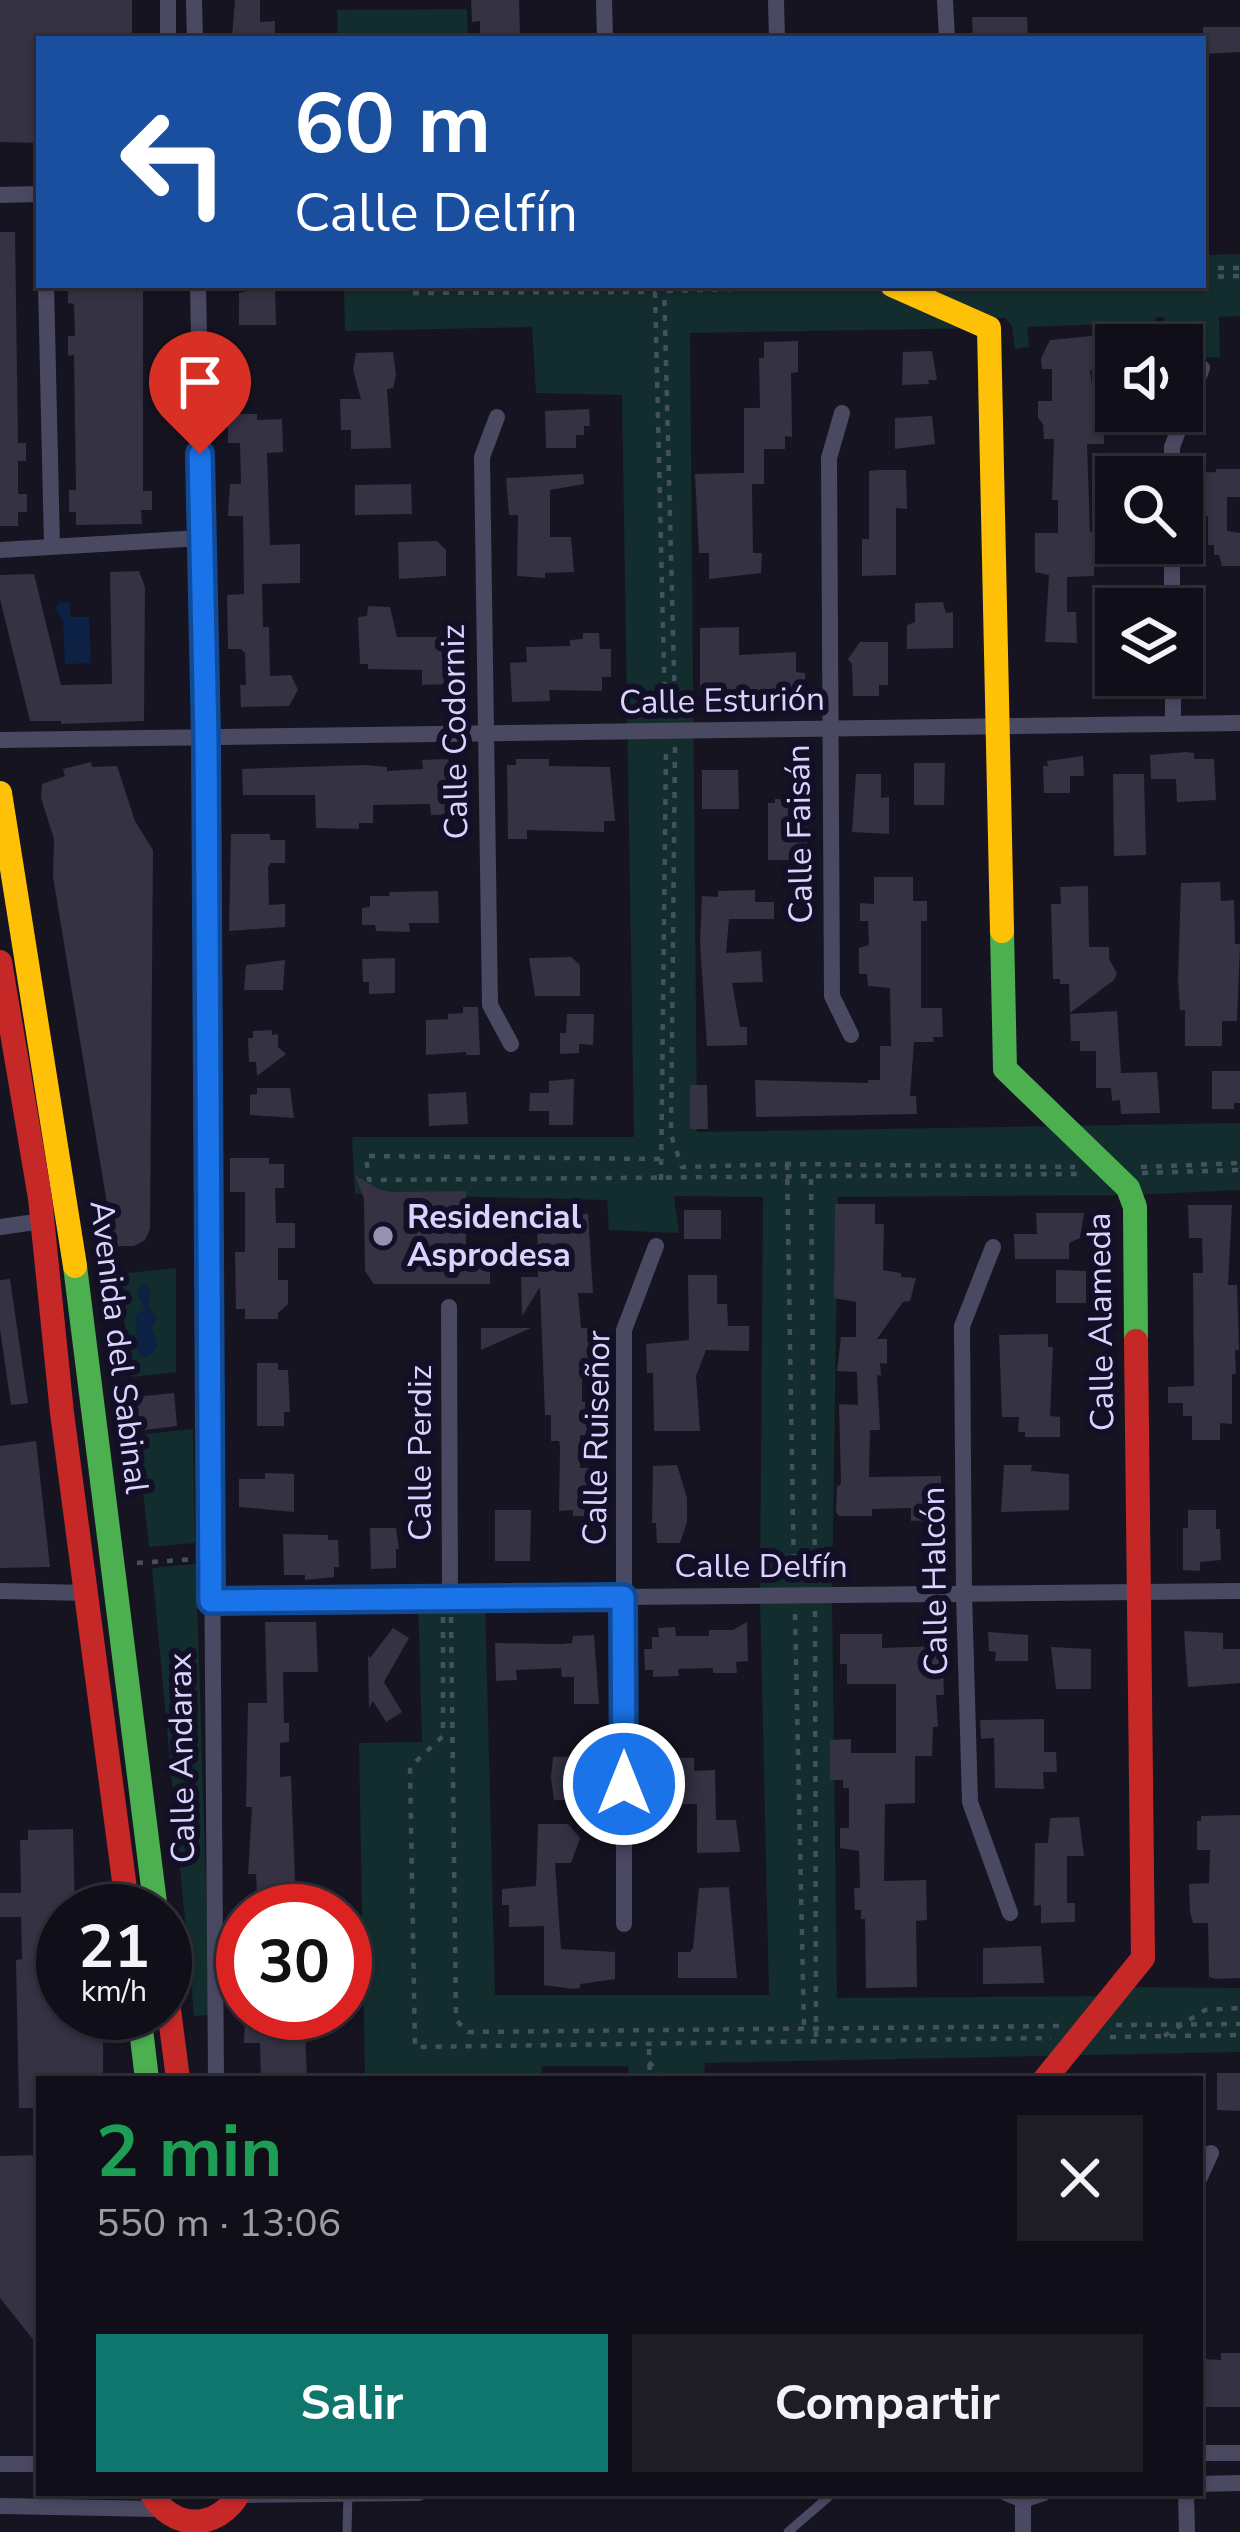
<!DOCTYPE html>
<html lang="es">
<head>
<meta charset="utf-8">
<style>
	:root { --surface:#100f19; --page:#1e1d26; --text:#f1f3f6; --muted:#9c9ca2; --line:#302f38; --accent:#0f766e }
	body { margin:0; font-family:"Nunito Sans",sans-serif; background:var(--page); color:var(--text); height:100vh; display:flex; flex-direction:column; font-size:45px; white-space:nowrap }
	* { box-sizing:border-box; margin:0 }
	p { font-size:39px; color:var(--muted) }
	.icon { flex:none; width:66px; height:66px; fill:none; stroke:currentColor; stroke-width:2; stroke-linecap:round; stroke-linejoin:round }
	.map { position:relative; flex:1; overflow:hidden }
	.drawer { position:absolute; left:36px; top:2076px; width:1167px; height:420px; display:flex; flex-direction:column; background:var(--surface); border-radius:0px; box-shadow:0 3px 9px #0004,0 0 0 3px var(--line) }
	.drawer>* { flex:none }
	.banner { position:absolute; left:36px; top:36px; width:1170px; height:252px; border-radius:0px; box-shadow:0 3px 9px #0004,0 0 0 3px var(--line); background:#1a4fa0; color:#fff; overflow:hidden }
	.tools { position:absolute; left:1095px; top:324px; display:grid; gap:24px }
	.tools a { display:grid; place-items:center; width:108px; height:108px; border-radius:0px; background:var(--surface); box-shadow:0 3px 9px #0004,0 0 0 3px var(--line); font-size:60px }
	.speed { position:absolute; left:36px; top:1884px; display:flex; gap:24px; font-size:60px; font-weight:700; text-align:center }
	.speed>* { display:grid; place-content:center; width:156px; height:156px; border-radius:50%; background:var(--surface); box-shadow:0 3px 9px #0004,0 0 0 3px var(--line); line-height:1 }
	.speed small { font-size:30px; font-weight:400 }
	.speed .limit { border:18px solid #d22; background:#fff; color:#111 }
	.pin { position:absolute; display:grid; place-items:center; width:102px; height:102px; color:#fff; margin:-123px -51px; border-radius:50% 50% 50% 0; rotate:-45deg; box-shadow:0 0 12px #0007 }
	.pin .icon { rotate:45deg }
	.me { position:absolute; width:132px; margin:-66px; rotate:0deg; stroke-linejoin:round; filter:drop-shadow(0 0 9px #0008) }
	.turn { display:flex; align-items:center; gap:42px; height:252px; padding:0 60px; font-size:54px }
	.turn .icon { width:156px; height:156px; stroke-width:2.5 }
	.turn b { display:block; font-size:84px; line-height:102px }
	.round { display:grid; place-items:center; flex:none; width:126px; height:126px; border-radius:0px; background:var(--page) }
	.head { display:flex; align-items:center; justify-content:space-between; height:204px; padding:0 60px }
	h1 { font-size:72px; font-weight:700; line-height:90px; color:#1e9e55 }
	.cta { display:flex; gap:24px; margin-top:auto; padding:24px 60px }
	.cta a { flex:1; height:138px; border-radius:0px; background:var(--accent); color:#fff; font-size:48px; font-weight:700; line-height:138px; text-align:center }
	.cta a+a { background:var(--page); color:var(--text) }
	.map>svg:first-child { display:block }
	.green { fill:#132c2d }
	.water { fill:#0d2144 }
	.building { fill:#343243 }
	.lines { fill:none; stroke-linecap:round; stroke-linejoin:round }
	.path { stroke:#44505f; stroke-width:4.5; stroke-dasharray:6 9; stroke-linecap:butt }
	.lane { stroke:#4a4962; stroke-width:9 }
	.street { stroke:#4a4962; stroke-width:16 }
	.fast { stroke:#4caf50; stroke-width:24 }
	.slow { stroke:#ffc107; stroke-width:24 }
	.jam { stroke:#c62828; stroke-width:24 }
	.route-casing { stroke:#114b97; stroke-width:30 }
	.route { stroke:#1a73e8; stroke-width:21 }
	.poi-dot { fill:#9591b1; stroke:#130f26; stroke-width:4.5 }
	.labels { text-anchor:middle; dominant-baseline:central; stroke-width:12; stroke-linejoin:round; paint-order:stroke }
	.street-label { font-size:33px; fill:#d9d4ff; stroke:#130f26 }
	.poi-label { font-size:33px; font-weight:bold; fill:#d9d4ff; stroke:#130f26; text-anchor:start }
</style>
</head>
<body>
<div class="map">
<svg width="1240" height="2532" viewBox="0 0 1240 2532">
	<rect width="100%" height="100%" fill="#161421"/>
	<path class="green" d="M467,9L468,39H338L337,10Z
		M1240,254V316L1219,317L1220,357L1182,358V345H1166L1164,317L1155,318L1157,345H1148L1108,324L1027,327L1029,347L1015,349L1012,326L1005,318L970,319L989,328L690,333L697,1132L1240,1123V1190L1131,1195L838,1197L832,1596L837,1998L1111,1996L1119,1987L1240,1988V2052L705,2063L704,2079H629L628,2066H542L541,2079H365L359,1743L422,1742L418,1599L485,1598L495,1995H769L760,1597L763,1197L674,1196L679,1233L609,1230L607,1200L355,1194L352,1137H634L622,395L536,393L532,327L345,331L344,285H1203V255Z
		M176,1268V1372L132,1377L118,1274Z
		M193,1429L195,1543L149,1547L137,1435Z
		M196,1564L210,2015L194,2016L152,1568Z"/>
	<path class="water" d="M70,602V617H89L91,663L65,664L63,620L55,609L59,603Z
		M144,1284L151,1291L148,1306L157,1319L152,1328L158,1344L154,1353L145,1357L138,1354L135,1316L145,1308L136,1291Z"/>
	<path class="building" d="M0,0H132V39H39V143L0,142Z
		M235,0H260V22L275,21V39L232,37Z
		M471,0H519L520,39H480V21L472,22Z
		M972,17H1027L1028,39H973Z
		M1203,27H1240V52L1203,54Z
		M0,232H15L18,443H26V461H18V494H27V512H18V526H0Z
		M68,285H143V491H152V510H141L142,524L76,525V512H69V490H76L74,355L68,356V336H75L74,304L68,303Z
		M251,290H275L276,325H239V293Z
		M1092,336V349H1098L1099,370H1090L1094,403H1103L1104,444H1087L1090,532H1111V556H1094V576L1067,577V612H1076L1077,643L1045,642L1049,575L1035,572V533H1058V500H1052L1054,439H1044L1043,424L1038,418V401H1052V369H1042L1041,358L1050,340Z
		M798,341V372L791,373L792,437L785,436V449H764V484H752L753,553H762L761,573L709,579V553H699L695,474L744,473V408H760L759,358H764V342Z
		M932,351L937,380H928L929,384L902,385L903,352Z
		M393,352L396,375L393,388L387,389L391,448L351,449V430H341L340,399H361L353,370L356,353Z
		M589,409L590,426H584V435H576V448H546L545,411Z
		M237,414H257V420L282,419L283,452L267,453L270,545L300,544V583L262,584L263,627H269L270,676L291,675L298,690L289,706L241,707L240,685H246L245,653L241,649H228L227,595L244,594L243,516H228L230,484H241L240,443H228V418H237Z
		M932,416L935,444L895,449V418Z
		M1216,469H1240V497H1227V531L1240,533V566H1222L1219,555H1214V545H1208V516L1183,515V494H1190L1191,473L1216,472Z
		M877,470H906L907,509L896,508V575L862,576V539H869V471Z
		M583,474L584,484L550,490V537H571L574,572L545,573V578L517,576L518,515H509L506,478Z
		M411,484L412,514L355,515V485Z
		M437,541L446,550V576L399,579L398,542Z
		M139,571L145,587L144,721L61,724V721H30L0,599V575L34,574L61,685L112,684L110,572Z
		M943,602L946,613L953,612V648L907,649V625L915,622V603Z
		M368,606L390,607L397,637H448V684L422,685V670L368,669V664H360L358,617L367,616Z
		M739,627V655L796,652V672L805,673V693L700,691V628Z
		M583,633H599L600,649H611V677H602V691L549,690L550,701L512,702L510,663L527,662L526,647L570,646V640L583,639Z
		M860,642H888V685H879V696H853L852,665L848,659Z
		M1186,752L1194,753V759H1214L1216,800L1177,802L1176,779H1151L1150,755Z
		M1083,756L1084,776H1070V793H1044L1043,766H1048L1047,761Z
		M447,759L454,769L462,768L463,814L431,815L430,804L373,805V823H359V829L316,828L315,795H243L242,769L364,765L387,767V771L423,769L422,760Z
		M516,759H549V766L610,767L615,821H604V832L527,830V839H508L507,765H516Z
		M91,762L92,767L117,766L135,821L153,850L150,1229L145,1240L134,1246H114L53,877L54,839L41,798L42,784L65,776L63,769Z
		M914,763H945L944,805H914Z
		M702,770H738L739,809H702Z
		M856,774H881V798L889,797V834L852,832Z
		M1113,774H1144L1146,855L1114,856Z
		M775,799L807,800V860H768V803H775Z
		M231,834H270V840H285V863H271L268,867L269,905L285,904V927L229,931Z
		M874,877H913V901H927V921H921V1008H942L943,1037H933L934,1042H914L910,1096H916L917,1114L756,1117L755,1080L868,1083V1080H880V1046H891L890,988L868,986L867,974H859V948L869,945L868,921H860V903L874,904Z
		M1220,882L1221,901L1234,900L1235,944H1240L1237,1021H1222V1046H1185V1010H1180L1178,979L1181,883Z
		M1088,886L1089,947H1109V959L1117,973L1114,980L1070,1013L1069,984H1060V979H1053L1051,904H1061L1060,887Z
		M755,890V902H774V919H729L726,953L761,951L763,982L732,983L740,1027H747V1045L707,1046L700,943L702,896L718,897V891Z
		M438,891L439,923H409L410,932L376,931L375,925H362V908L370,907V896H390L389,892Z
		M571,957L580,965V996H535L529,958Z
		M395,958V993L369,994V982H363L362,959Z
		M285,960L283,990H244L246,965Z
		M463,1007H478L480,1055H466V1052L426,1055V1020L448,1019V1014L463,1013Z
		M1117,1011L1121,1073L1157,1072L1160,1113L1121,1114L1120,1100L1112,1101L1111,1088H1096V1051H1080V1041H1071L1070,1014Z
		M567,1014H594L593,1045L579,1044V1053L560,1054V1033H566Z
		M272,1030V1035L278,1034V1047L286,1054L257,1076L256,1062H249L248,1038H253V1031Z
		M1212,1071H1240V1103H1234V1109H1212Z
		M574,1079L573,1125H549V1111H529L530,1093H549V1081Z
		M690,1085H707L708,1129H690Z
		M257,1088H290L294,1118L250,1115V1095L257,1094Z
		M466,1092L468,1124L429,1126L428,1094Z
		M230,1158H269V1164H284V1188H275L276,1223H295V1248H278V1280H288V1304L278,1313V1319H245V1309H236L235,1252H245V1192H230Z
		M355,1175L380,1190L393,1192L466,1191V1264L490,1263V1284H374L365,1271L364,1199Z
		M835,1204H875V1224H884L883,1270L901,1273V1277L916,1278L910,1301L903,1302L877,1339H887V1364L880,1363L881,1376L877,1375L880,1430H870L869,1477L941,1476V1520L911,1521V1508L872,1509V1516H839L836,1512L837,1487L841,1484L839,1404L858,1405L857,1372L837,1371L841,1337H856V1302L834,1298Z
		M1188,1205H1232L1228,1285H1237L1239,1350H1235L1236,1374H1232V1424L1220,1423V1440H1192V1416H1183V1403H1168V1387L1194,1386L1193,1273H1203L1202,1238H1189Z
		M684,1210H721V1239H684Z
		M537,1211L588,1214L593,1293H578L581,1328H597V1359H582V1402H585V1414H594V1435H580V1468H593V1516H573V1510L559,1511L560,1447L559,1441H551V1415H545L540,1287L522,1316L521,1277H538Z
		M1036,1213H1084L1080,1238L1069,1243V1259H1015L1014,1234H1037Z
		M1056,1270L1086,1271V1303H1056Z
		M688,1275H717V1304H727L728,1326H749V1351L706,1350L696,1376L700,1431H654L653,1373H647L646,1344L689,1340Z
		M10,1279L28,1403L11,1405L0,1329V1280Z
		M481,1328H531L481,1350Z
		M1048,1334V1347H1053L1050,1416L1060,1417V1437H1025V1432H1018L1019,1417H1002L999,1335Z
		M257,1363H278V1370H288L290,1412H284V1426H257Z
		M174,1393L177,1426L137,1431L134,1397Z
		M36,1441L50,1567L0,1568V1446Z
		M677,1465L687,1498V1522L680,1543H657L656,1523H652L653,1466Z
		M1004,1465H1032L1031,1471L1069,1474V1510L1001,1512Z
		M265,1473L294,1474V1512L239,1507V1479H265Z
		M495,1510H531L530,1561H495Z
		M1188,1510H1216V1529H1220L1221,1560L1200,1562V1571L1183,1570V1528H1188Z
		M370,1528H396L399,1549H396V1568L371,1569Z
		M283,1534L328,1535V1540H338L339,1567H334V1577L305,1580V1575H284Z
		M265,1622H316L318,1672H283L284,1723H289V1742L280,1743V1777L291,1776L296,1908L291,1911H258L256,1874H248L252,1807H246L248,1703H267Z
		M747,1622L748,1661L736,1662L737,1673H713V1668L678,1669L679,1676L653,1677V1670H645L644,1649H652V1637H659L658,1628L675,1627L676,1636H709V1630H733Z
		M393,1628L409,1638L384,1682L402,1712L386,1722L373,1701L369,1708L368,1655L370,1658Z
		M1184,1631L1223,1633V1649H1240V1683L1188,1687Z
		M988,1632L1028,1635V1661H995L996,1652L989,1651Z
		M840,1634H882V1648L939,1646V1661L943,1662L944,1695H936L938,1727H933L932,1756H915V1803L885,1804L884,1881L926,1880L927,1920L916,1921L917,1987L866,1988L865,1919H861V1910H855L854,1888H860L859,1851L840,1848V1828H849V1788H843V1780H830V1740L851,1739V1753H896V1684H847V1664H840Z
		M594,1635L599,1704H574V1677H562L561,1668L516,1670L517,1680L496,1681L495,1643L561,1644L572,1643L573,1636Z
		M1051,1647L1091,1649V1689H1056Z
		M1044,1719V1752H1056L1057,1772H1043L1044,1789L995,1788L994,1738L981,1739L980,1720Z
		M597,1756L601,1788H597L598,1800H554L551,1778L553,1757Z
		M655,1757L694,1758V1771L715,1770L716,1820H736L740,1852L697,1853V1804L653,1805Z
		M1240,1815V1978L1216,1979L1209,1977L1208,1923H1193L1190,1912L1189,1884L1209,1883L1210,1850H1197V1821H1201V1816Z
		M1079,1817L1084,1856H1067V1903H1075V1922L1041,1923V1905L1034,1906L1035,1843H1048L1050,1818Z
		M538,1824H568L580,1838L571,1863H555L561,1949L615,1952V1979L580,1984V1988L573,1989L544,1985V1926L509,1927V1905H502V1889L536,1886Z
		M73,1829L75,1911H63V2013H103V2079H39V2108H19L16,1960L22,1959L21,1917H0V1893H21L20,1840H28V1830Z
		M729,1887L737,1978H678V1952H690L693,1948L699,1888Z
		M1041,1946L1044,1983L983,1984V1948Z
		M245,2020H273V2026L305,2031L307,2079H261L260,2043H244Z
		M1217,2073H1240V2111L1217,2110Z
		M39,2155V2347L0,2298V2156Z
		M1221,2353H1240V2407H1202L1203,2359L1221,2360Z"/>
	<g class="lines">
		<path class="path" d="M1203,268H1240
			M1203,277L1240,276
			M406,285V293L656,292
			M664,285L675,711
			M667,291L872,285
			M655,292L665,712
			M675,747L671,1135L682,1167L787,1164L1075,1167
			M660,1159L366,1156L369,1180L1083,1174
			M787,1164L794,1579
			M1141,1167L1240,1163
			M1142,1173L1240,1170
			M811,1179L815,1575
			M661,1180L666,747
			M137,1563L197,1559
			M815,1611L816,2043
			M795,1614L804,2028
			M443,1617V1736L410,1767L415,2047L1051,2038
			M451,1617L456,2020L468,2032L1062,2026
			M1116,2025L1240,2024
			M1164,2036L1205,2010L1240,2008
			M1110,2037L1240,2035
			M649,2049L650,2079
			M649,2062L663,2079"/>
		<path class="lane" d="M347,2530L348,2494
			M788,2532L833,2493"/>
		<path class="street" d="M168,0V39
			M194,0L195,39
			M604,0L605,39
			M776,0L777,39
			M945,0L947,39
			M0,195L39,194
			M46,285L52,546
			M198,285L206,738L216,2079
			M842,413L829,458L832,996L851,1035
			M497,417L482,457L490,1005L511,1044
			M1172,477V447L1202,368
			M1172,543V609
			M0,550L201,538
			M1173,675V724
			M0,740L1240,723
			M0,1227L42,1221
			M993,1247L962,1326L964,1594L970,1802L1010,1913
			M449,1307L450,1599
			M0,1591L87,1593
			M211,1601L1240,1591
			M624,1924V1330L656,1246
			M1200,2177L1211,2153
			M1200,2453H1240
			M0,2464H39
			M1200,2484L1240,2483
			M1006,2493L1023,2500L1044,2493
			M1186,2493L1187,2532
			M238,2495L419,2493
			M0,2506L158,2509
			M1023,2532V2500"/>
		<path class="fast" d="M1002,931L1005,1069L1128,1188L1135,1207L1136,1341
			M75,1266L156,1911
			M139,2013L147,2079"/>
		<path class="slow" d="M892,285L989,328L1002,931
			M0,793L75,1266"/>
		<path class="jam" d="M0,962L40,1198L62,1413L128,1911
			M165,1979L178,2079
			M1045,2079L1143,1958L1136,1341
			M151,2493C172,2531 218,2531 239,2493"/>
	</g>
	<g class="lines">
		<g class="route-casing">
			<path id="route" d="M200,454L206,738L211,1601L623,1597L624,1784"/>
		</g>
		<use href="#route" class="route"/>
	</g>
	<circle class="poi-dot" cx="383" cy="1236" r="12"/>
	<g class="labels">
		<g class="street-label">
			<text transform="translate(722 701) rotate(-1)">Calle Esturión</text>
			<text transform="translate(455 732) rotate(-91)">Calle Codorniz</text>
			<text transform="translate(800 834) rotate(-91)">Calle Faisán</text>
			<text transform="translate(1101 1322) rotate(-91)">Calle Alameda</text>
			<text transform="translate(119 1347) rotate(83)">Avenida del Sabinal</text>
			<text transform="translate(597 1438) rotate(-89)">Calle Ruiseñor</text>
			<text transform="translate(420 1453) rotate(-90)">Calle Perdiz</text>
			<text x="761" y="1566">Calle Delfín</text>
			<text transform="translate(935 1581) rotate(-91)">Calle Halcón</text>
			<text transform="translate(182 1758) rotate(-91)">Calle Andarax</text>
		</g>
		<g class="poi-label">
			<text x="407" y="1217">Residencial<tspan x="407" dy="38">Asprodesa</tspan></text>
		</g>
	</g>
</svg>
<div class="tools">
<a><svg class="icon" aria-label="sound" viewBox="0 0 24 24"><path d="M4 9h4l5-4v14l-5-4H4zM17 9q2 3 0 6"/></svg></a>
<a><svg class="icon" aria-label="search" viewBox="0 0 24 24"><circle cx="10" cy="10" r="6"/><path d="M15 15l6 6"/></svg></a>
<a><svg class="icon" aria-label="layers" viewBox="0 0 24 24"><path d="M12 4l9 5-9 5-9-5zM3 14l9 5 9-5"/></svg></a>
</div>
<div class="speed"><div>21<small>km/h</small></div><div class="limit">30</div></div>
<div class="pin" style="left:200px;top:454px;background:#d93025"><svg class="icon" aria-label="arrive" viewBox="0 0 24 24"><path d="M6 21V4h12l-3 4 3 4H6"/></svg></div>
<svg class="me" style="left:624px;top:1784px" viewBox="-20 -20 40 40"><circle r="17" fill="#1a73e8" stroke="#fff" stroke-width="3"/><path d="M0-11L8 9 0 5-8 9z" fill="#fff"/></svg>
<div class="banner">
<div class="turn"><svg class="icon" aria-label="left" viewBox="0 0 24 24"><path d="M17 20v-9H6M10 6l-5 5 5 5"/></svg><div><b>60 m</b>Calle Delfín</div></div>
</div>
<section class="drawer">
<div class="head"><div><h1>2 min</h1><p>550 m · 13:06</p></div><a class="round"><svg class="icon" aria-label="close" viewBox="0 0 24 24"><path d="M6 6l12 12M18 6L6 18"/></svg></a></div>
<div class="cta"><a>Salir</a><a>Compartir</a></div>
</section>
</div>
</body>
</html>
